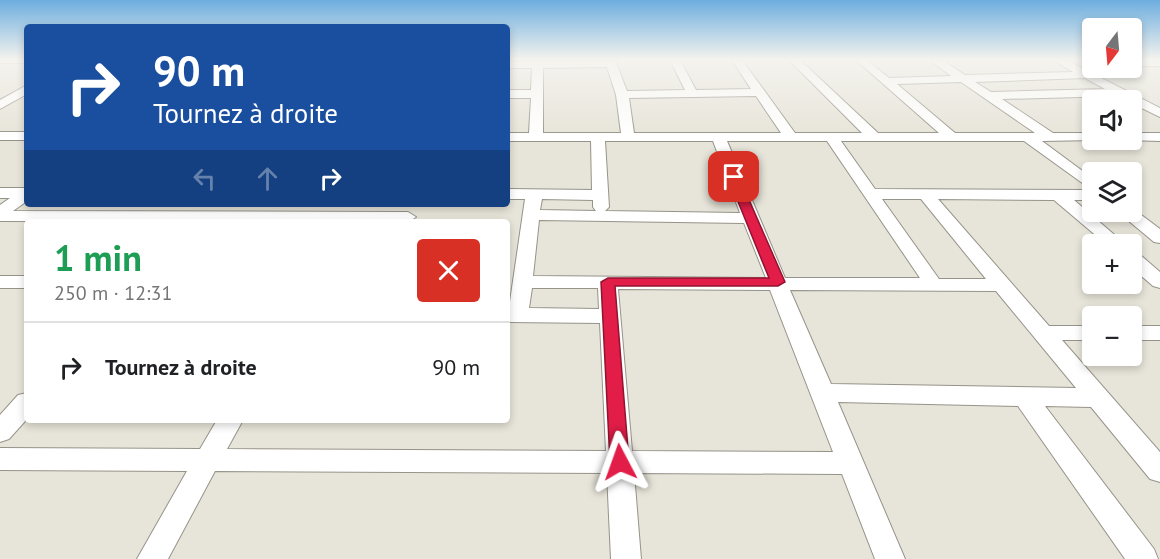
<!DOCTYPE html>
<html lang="fr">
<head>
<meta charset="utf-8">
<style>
	:root { --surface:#fff; --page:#f6f6f6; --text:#202124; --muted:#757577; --line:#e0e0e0 }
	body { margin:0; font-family:"PT Sans",sans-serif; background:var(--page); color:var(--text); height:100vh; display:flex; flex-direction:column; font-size:22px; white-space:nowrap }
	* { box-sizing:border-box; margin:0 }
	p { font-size:20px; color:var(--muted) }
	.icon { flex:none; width:33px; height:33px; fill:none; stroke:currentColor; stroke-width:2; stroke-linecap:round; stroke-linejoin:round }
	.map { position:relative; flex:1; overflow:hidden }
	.panel { position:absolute; left:24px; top:219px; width:486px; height:204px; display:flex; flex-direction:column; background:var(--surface); border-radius:6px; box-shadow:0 3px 9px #0003 }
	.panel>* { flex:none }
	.top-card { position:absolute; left:24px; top:24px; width:486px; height:183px; border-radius:6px; box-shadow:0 3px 9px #0003; background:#1a4fa0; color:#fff; overflow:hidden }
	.needle { width:39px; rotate:196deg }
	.fabs { position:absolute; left:1082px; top:18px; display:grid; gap:12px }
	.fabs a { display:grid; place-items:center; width:60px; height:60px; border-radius:6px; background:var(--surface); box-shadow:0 3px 9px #0003; font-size:30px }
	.pin { position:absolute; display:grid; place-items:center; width:51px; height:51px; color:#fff; margin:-26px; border-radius:12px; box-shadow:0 3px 9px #0006 }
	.me { position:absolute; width:66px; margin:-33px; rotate:356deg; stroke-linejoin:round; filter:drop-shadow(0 0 4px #0008) }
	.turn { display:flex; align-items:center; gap:21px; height:126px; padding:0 30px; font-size:27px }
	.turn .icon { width:78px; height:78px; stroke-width:2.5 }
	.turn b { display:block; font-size:42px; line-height:51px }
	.lanes { display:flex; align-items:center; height:57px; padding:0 30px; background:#0003; justify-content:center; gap:30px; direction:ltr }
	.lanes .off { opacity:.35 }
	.round { display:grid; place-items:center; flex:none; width:63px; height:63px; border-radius:6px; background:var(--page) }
	.summary { display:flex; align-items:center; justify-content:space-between; height:102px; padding:0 30px }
	h1 { font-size:36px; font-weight:800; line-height:45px; color:#1e9e55 }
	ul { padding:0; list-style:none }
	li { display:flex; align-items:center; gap:18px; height:90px; padding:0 30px; border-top:2px solid var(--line) }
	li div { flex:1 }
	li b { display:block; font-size:22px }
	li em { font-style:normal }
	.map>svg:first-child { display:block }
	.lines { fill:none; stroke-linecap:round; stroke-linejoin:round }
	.minor-casing { stroke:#969389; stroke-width:2 }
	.minor { fill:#fff; fill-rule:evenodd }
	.route { fill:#e11d48; stroke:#92132f; stroke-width:1.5 }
</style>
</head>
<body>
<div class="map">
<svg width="1160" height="559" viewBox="0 0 1160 559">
	<rect width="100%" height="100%" fill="#e7e4d9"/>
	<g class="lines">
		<g class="minor-casing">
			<path id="minor" d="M0,60H27V63H0Z
				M615,60L627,91L685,90L670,60H680L696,90L751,89L732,60H742L795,133H862L789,60H800L878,133H939L856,60H867L889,78L951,76L930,60H942L965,75L1073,72L1053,60H1066L1160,108V117L1117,96L1002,99L1053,133H1092V140H1097L1042,141L1092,178V190L1024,141H841L875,189L1092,190V200H1074L1125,244H1106L1054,200L938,199L1049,326H1092V340H1062L1160,452V482L1150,479L1091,407L1045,406L1154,549L1158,559H1125L1018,406L838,402L905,559H875L842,474L634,473L641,559H611L607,473L215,471L168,559H137L187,471L0,470V448L200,449L217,420H243L227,449L606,451L600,323L507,322L525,199H507V189L592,190L591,141H507V133H529L531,98H507V90H531L532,68H507V62ZM607,67L616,95L621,133H543V68ZM1085,78L1105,89L991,92L975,82ZM961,82L1035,133H955L897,84ZM756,96L781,133H634L629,98ZM605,141H713L740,213L605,211L609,207ZM727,141H827L920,278H785ZM542,199L593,200V207L596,211L540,210ZM882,199H921L986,279H939ZM539,220L744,223L766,278L533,276ZM532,288H598L599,309L529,308ZM618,289L770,290L833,452L632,451ZM790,290L996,291L1076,388L831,384Z
				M1131,60H1160V66H1131Z
				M27,85V94L0,109V100Z
				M0,132H27V140H0Z
				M1131,133H1160V141L1126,140H1131Z
				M0,188H27V201L13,211L408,212L416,217L408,222L0,221V205L10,198H0Z
				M1132,208L1160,229V243L1154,242L1118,212H1131Z
				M1131,251L1138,253L1160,272V288L1153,286L1131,267Z
				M0,276H27V288H0Z
				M1131,326H1160V340H1131Z
				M27,393V419L9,439L0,442V415L18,395Z"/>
		</g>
		<use href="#minor" class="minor"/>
	</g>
	<linearGradient id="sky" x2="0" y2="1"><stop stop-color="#6daedf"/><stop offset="0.43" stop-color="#f4f3ee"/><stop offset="1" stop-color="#f4f3ee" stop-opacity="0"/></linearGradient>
	<rect width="1160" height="138" fill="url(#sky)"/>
	<path class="route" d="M730,175L739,177L785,282L778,286H615L629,462L626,468L620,470L613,468L610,462L601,282L608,278H769L728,177Z"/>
</svg>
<div class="fabs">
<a><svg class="needle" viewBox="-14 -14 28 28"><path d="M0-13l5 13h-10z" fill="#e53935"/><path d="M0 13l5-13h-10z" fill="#757577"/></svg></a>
<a><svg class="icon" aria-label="sound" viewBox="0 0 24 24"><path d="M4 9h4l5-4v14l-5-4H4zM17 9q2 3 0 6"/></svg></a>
<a><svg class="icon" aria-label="layers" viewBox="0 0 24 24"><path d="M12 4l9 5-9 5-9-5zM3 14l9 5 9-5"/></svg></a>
<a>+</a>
<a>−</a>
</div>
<div class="pin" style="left:734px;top:177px;background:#d93025"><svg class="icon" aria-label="arrive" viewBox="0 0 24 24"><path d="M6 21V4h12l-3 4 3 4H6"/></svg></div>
<svg class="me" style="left:620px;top:462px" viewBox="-20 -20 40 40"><path d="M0-17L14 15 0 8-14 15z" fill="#e11d48" stroke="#fff" stroke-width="4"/></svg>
<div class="top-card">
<div class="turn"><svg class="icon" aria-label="right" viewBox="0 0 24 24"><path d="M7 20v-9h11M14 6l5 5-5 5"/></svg><div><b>90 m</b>Tournez à droite</div></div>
<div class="lanes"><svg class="icon off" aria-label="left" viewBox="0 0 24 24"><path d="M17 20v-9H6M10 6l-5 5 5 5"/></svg><svg class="icon off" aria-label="ahead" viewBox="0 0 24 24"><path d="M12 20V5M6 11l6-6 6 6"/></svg><svg class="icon" aria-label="right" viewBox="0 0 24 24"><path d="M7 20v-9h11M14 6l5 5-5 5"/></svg></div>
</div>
<section class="panel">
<div class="summary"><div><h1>1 min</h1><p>250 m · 12:31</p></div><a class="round" style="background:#d93025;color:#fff"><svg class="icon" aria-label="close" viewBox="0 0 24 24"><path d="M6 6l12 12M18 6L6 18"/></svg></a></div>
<ul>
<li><svg class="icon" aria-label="right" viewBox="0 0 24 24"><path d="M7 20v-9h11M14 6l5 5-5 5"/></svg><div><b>Tournez à droite</b></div><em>90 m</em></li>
</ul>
</section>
</div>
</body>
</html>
